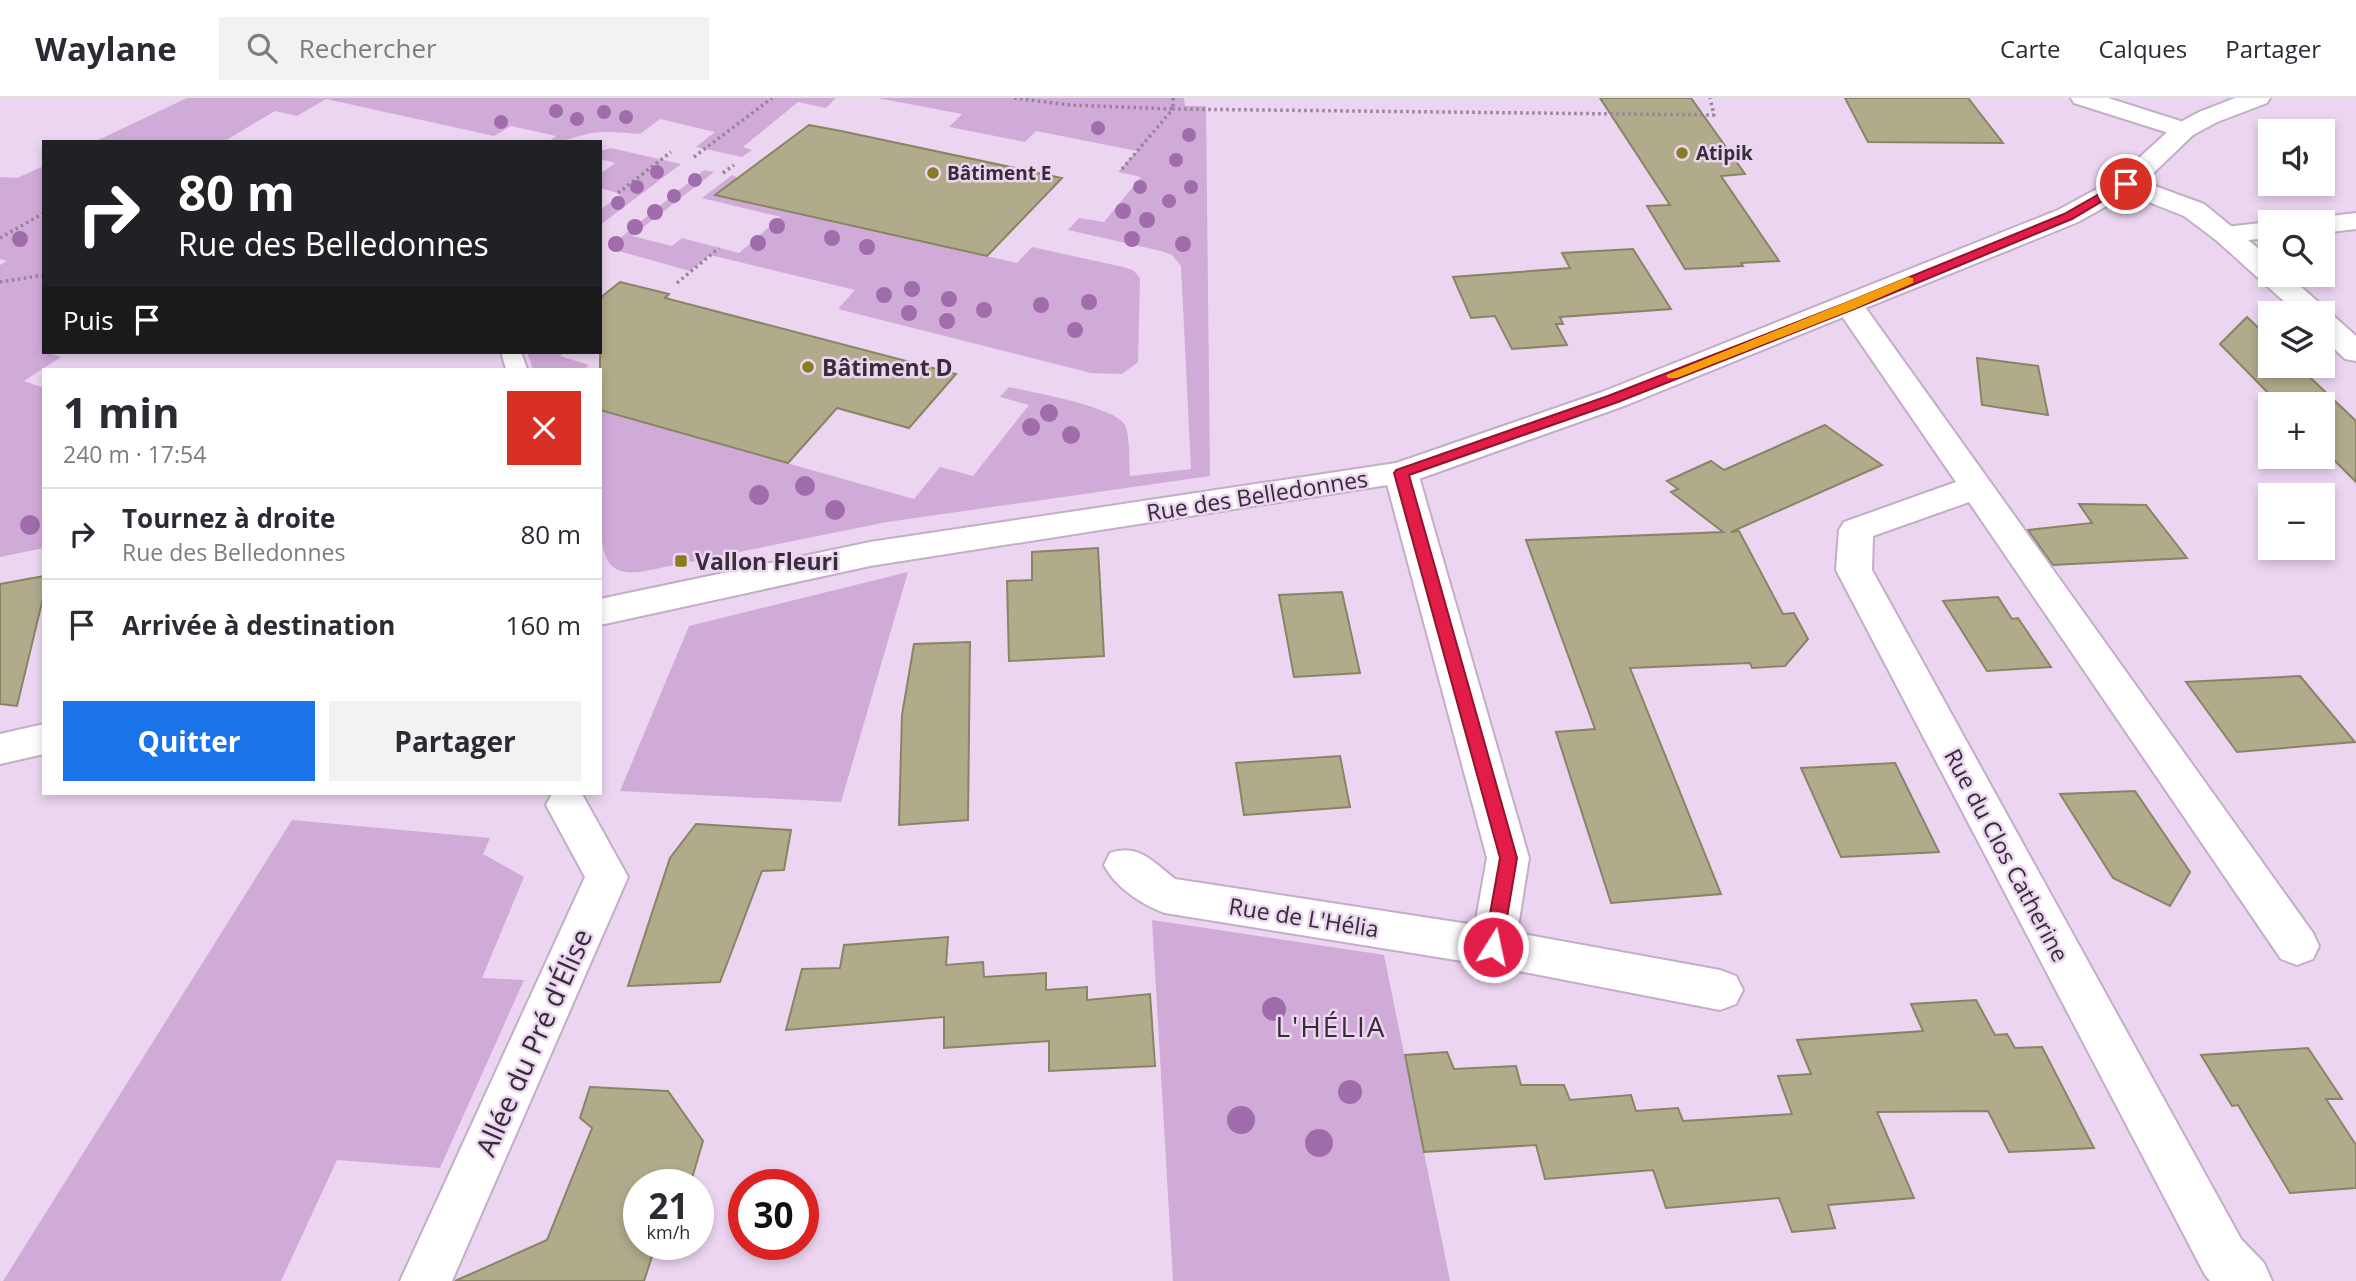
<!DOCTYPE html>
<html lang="fr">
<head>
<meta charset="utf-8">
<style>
	:root { --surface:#fff; --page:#f2f2f3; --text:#2b2b33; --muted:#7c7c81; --line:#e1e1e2; --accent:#1a73e8 }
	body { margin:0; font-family:"Open Sans",sans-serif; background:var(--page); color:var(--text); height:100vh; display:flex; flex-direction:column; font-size:26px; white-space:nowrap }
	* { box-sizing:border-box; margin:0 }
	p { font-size:23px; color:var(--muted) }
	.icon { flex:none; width:38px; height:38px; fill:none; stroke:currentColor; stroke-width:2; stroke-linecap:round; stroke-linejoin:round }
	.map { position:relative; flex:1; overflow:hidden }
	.sheet { position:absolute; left:42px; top:270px; width:560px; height:427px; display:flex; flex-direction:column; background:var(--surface); border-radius:0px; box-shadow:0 4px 10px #0003 }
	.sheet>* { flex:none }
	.top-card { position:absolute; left:42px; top:42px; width:560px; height:214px; border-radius:0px; box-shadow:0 4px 10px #0003; background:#202124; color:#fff; overflow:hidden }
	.buttons { position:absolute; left:2258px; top:21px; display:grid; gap:14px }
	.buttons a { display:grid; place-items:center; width:77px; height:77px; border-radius:0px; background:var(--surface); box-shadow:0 4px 10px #0003; font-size:35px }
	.speed { position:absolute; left:623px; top:1071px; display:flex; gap:14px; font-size:35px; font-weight:700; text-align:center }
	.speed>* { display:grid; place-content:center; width:91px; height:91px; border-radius:50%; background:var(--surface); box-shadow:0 4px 10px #0003; line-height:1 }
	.speed small { font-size:18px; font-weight:400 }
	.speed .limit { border:10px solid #d22; background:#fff; color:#111 }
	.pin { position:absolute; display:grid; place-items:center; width:60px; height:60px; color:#fff; margin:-30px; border:4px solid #fff; border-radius:50%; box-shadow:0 2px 7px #0007 }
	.me { position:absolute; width:77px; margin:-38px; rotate:10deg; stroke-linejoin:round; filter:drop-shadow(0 0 5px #0008) }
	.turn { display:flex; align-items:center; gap:24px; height:147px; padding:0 21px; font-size:32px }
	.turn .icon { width:91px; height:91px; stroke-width:2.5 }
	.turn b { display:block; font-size:49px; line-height:60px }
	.then { display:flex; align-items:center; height:66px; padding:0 21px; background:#0003; gap:14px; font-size:26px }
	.round { display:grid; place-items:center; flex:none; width:74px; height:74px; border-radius:0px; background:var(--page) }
	.overview { display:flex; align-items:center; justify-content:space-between; height:119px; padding:0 21px }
	h1 { font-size:42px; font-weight:700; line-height:52px }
	.action { display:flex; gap:14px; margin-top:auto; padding:14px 21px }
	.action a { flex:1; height:80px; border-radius:0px; background:var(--accent); color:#fff; font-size:28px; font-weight:700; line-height:80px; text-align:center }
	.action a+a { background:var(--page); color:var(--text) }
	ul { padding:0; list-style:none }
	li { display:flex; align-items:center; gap:21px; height:91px; padding:0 21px; border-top:2px solid var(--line) }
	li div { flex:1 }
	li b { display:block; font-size:26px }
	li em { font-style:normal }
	header { display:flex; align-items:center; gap:42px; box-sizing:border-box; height:98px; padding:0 35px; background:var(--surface); border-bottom:2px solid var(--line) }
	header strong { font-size:33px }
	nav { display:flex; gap:38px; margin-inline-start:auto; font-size:24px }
	.search { width:490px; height:63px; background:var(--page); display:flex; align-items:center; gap:18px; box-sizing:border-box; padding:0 24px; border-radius:0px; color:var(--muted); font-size:26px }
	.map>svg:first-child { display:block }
	.green { fill:#d1abd8 }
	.building { fill:#b0ab8b; stroke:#898465; stroke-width:2 }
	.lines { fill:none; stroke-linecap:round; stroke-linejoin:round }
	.service-casing { stroke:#c3adc7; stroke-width:4 }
	.minor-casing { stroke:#c3adc7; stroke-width:4 }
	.secondary-casing { stroke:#c3adc7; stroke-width:4 }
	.path { stroke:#958498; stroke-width:3.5; stroke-dasharray:2.5 3.5; stroke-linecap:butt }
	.service { fill:#fff; fill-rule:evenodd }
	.minor { fill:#fff; fill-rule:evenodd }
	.secondary { fill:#fff; fill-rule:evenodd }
	.tree { fill:#a16cab }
	.route { fill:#e11d48; stroke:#92132f; stroke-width:2 }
	.slow { fill:#f59e0b }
	.poi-dot { fill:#8a7a20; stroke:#ecd5f1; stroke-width:2.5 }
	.labels { text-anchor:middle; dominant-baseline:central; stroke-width:5; stroke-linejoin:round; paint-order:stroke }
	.far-poi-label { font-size:19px; font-weight:bold; fill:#362d38; stroke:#ecd5f1; text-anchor:start }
	.poi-label { font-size:23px; font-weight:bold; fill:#362d38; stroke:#ecd5f1; text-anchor:start }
	.street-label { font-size:23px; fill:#362d38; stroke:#ecd5f1 }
	.near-neighbourhood-label { font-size:28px; letter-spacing:2px; fill:#362d38; stroke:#ecd5f1 }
	.near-street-label { font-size:28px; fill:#362d38; stroke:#ecd5f1 }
</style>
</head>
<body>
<header>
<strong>Waylane</strong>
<div class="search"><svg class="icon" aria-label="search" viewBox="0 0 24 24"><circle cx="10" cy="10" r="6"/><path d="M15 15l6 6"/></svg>Rechercher</div>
<nav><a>Carte</a><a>Calques</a><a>Partager</a></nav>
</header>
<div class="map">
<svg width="2356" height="1183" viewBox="0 0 2356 1183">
	<rect width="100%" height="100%" fill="#ecd5f1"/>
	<path class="green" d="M187,0H836L826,10L798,4L743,49L752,52L742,59L696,49L715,34L660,21L640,36C623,35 604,32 588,36C573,39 564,44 548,44L556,38L511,28L494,38L326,1L297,18L275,13L223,44H94Z
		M877,0H1184L1185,8H1206L1210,378L887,424L640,474C629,475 618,475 610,466C593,446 600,342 600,312L914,401L940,369L973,378L1029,307L1000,299L1009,289C1030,294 1120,309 1126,329C1130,344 1129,363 1130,378L1191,371L1181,168L1172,157L1161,153L1068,132L1079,120L1104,124L1141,79L1118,74L1137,53L1036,33L1025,44L949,29L962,16Z
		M611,50L681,66L600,127V112L621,96L600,90V76L615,65L600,61V53Z
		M44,68V254L61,259L24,283L44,290V450L0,459V167L7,163L0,161V79L17,80Z
		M704,72L714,74L632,138L672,148L682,140L739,155L781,119L702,100L732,77L738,80L716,97L1017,165L1032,149L1123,169L1133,172L1140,180L1138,264L1122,276L1091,275L838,211L855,192L710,157L690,173L608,150Z
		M527,254H565L560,258L589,267L584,271H533Z
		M908,474L841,704L620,693L689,528Z
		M292,722L490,740L483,756L524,779L482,880L524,882L440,1070L337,1062L281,1183H3Z
		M1152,822L1384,857L1450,1183H1173Z"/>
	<path class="building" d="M1600,0H1691L1745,76L1721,78L1779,163L1741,165L1743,168L1685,171L1647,108L1670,107Z
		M1845,0H1968L2003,45L1868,44Z
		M809,27L841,33L1062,80L987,158L715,97Z
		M1633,151L1671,211L1560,219L1563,226H1556L1567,247L1512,251L1495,218L1471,220L1453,179L1570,170L1562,155Z
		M620,184L669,196L665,200L956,276L909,330L837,310L788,365L600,312V200Z
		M2247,219L2270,241V268H2298L2356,323V384L2322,350V306H2279L2220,246Z
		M1977,260L2038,268L2048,317L1982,307Z
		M1825,327L1882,367L1731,434L1739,433L1783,516L1794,515L1808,541L1785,568L1752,570L1750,565L1630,570L1721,796L1611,805L1556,634L1595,631L1526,442L1723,434L1671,394L1678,391L1667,383L1711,363L1724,372Z
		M2079,406L2146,407L2187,460L2053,467L2028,432L2092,425Z
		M1098,450L1104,558L1009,563L1007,483L1032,482V454Z
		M44,478V496L17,608L0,606V486Z
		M1342,494L1360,575L1294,579L1279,497Z
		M1998,499L2012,521L2018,520L2051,569L1987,573L1943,503Z
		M970,544L968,722L899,727L902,617L914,546Z
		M2300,578L2355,644L2237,654L2186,584Z
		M1340,658L1350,709L1244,717L1236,665Z
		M1895,665L1939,754L1841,759L1801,670Z
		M2135,693L2190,774L2170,808L2113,780L2060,696Z
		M696,726L791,732L784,772L762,773L720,884L628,888L670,760Z
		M948,839L946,867L983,864L984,879L1046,875V892L1087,889V902L1150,896L1155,968L1049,973V943L944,950V919L786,932L802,871L840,870L844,847Z
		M1976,902L1995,937L2007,936L2015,950L2042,949L2094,1050L2009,1054L1988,1013L1877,1014L1914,1100L1828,1107L1835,1130L1792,1134L1779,1100L1666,1110L1653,1072L1545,1081L1536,1047L1424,1054L1405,957L1447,954L1454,971L1516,968L1521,987H1564L1570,1002L1631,997L1636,1013L1678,1010L1683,1023L1792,1016L1778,978L1811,976L1797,942L1923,933L1911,906Z
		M2308,950L2342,1001H2326L2356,1047V1090L2290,1095L2238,1007L2232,1008L2201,957Z
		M590,989L668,993L703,1043L690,1087H639V1146H656L644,1183H455L547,1142L592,1030L580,1020Z"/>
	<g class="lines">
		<g class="service-casing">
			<path id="service" d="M501,254H521L527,271H506Z"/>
		</g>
		<g class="minor-casing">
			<path id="minor" d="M2071,0H2108L2193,27L2197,32L2193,37L2184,40L2175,37L2074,5Z
				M2356,115V131L2322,135V124H2310L2322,119Z
				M2270,124H2272H2270V140L2226,144L2216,142L2212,136L2216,130Z
				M1850,199L1860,202L2313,835L2319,848L2313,861L2297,867L2281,861L1969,404L1873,438L1872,472L2241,1141L2264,1165L2272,1183H2210L2205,1177L1836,472L1839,432L1844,424L1956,384L1835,208L1840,202Z
				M1401,364L1413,367L1418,375L1529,760L1517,835L1720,872L1736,878L1743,892L1736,906L1720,912L1493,868L1165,815C1142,807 1115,789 1104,767L1110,755C1139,745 1153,764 1175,781L1475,827L1487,760L1384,375L1389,367Z
				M552,696H582L628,779L452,1183H400L585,779L546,707Z"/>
		</g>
		<g class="secondary-casing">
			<path id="secondary" d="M2235,0H2270L2267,5L2217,24L2193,37L2144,84L2204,106L2270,160V177H2288L2356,238V263L2345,261L2322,239V215H2297L2216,142L2184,118L2128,96L2078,124L1624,308L1413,383L870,468L600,527V501L870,444L1396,365L1602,294L2058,112L2117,80L2175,27L2199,14Z
				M44,626V656L0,666V636Z"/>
		</g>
		<path class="path" d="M1014,0L1070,7L1173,11V0
			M694,59L772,0
			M1122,71L1173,11L1714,17L1710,0
			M723,75L734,67
			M618,95L671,54
			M0,140L44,115
			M0,184L44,177
			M677,185L719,150"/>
		<use href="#service" class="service"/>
		<use href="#minor" class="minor"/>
		<use href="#secondary" class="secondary"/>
	</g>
	<g class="tree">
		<circle cx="556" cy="13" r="7"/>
		<circle cx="604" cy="14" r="7"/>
		<circle cx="626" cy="19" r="7"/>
		<circle cx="577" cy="21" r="7"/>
		<circle cx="501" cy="24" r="7"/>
		<circle cx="1098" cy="30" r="7"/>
		<circle cx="1189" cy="37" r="7"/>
		<circle cx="1176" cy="62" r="7"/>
		<circle cx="657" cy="74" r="7"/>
		<circle cx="695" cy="82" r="7"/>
		<circle cx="637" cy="89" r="7"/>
		<circle cx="1140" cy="89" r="7"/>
		<circle cx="1191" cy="89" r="7"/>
		<circle cx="674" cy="98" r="7"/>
		<circle cx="1169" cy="103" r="7"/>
		<circle cx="618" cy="105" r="7"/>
		<circle cx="1123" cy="113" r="8"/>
		<circle cx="655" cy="114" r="8"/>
		<circle cx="1147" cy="122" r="8"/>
		<circle cx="777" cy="128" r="8"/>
		<circle cx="635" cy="129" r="8"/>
		<circle cx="832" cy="140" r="8"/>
		<circle cx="20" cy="141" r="8"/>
		<circle cx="1132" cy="141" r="8"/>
		<circle cx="758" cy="145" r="8"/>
		<circle cx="616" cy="146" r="8"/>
		<circle cx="1183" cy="146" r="8"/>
		<circle cx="867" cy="149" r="8"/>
		<circle cx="912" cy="191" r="8"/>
		<circle cx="884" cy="197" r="8"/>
		<circle cx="949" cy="201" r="8"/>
		<circle cx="1089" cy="204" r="8"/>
		<circle cx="1041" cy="207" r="8"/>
		<circle cx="984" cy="212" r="8"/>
		<circle cx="909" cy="215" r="8"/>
		<circle cx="947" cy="223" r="8"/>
		<circle cx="1075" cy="232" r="8"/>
		<circle cx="1049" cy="315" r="9"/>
		<circle cx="1031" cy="329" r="9"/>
		<circle cx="1071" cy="337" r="9"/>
		<circle cx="805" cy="388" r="10"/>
		<circle cx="759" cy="397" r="10"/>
		<circle cx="835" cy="412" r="10"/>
		<circle cx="30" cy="427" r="10"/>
		<circle cx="1274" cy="911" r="12"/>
		<circle cx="1350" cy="994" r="12"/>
		<circle cx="1241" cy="1022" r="14"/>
		<circle cx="1319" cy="1045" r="14"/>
	</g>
	<path class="route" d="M2122,83L2131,86L2072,121L1854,211L1618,304L1409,377L1517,760L1502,849L1499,855L1493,857L1486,855L1484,849L1500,760L1394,375L1396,372L1608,298L1846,205L2064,116Z"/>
	<path class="slow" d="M1908,179L1913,180V185L1854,211L1677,280H1668L1666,277Z"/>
	<g class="poi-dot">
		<circle cx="1682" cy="55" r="7"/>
		<circle cx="933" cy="75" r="7"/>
		<circle cx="808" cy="269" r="7"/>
		<rect x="674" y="456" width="14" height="14" rx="3.5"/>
	</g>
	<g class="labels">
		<g class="far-poi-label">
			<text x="1696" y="55">Atipik</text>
			<text x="947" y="75">Bâtiment E</text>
		</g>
		<g class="poi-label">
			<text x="822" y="269">Bâtiment D</text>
			<text x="695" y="463">Vallon Fleuri</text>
		</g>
		<g class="street-label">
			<text transform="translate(1257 397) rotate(-9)">Rue des Belledonnes</text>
			<text transform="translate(2007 757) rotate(62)">Rue du Clos Catherine</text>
			<text transform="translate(1304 819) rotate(9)">Rue de L'Hélia</text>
		</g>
		<g class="near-neighbourhood-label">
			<text x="1331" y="928">L'HÉLIA</text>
		</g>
		<g class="near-street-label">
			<text transform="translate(533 944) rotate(-66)">Allée du Pré d'Élise</text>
		</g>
	</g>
</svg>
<div class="buttons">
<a><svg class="icon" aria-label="sound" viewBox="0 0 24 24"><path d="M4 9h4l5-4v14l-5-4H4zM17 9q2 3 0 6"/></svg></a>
<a><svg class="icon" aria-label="search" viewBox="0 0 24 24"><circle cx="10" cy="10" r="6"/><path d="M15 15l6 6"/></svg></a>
<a><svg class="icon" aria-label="layers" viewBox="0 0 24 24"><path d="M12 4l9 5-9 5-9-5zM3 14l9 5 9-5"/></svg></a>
<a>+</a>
<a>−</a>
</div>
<div class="speed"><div>21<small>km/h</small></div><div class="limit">30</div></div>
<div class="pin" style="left:2126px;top:86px;background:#d93025"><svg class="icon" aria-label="arrive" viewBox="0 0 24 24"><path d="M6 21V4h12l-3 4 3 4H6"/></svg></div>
<svg class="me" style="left:1493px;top:849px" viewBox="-20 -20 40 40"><circle r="17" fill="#e11d48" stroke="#fff" stroke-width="3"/><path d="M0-11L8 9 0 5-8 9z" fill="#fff"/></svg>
<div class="top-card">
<div class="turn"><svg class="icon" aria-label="right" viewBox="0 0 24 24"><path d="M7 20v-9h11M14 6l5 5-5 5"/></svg><div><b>80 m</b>Rue des Belledonnes</div></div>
<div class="then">Puis<svg class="icon" aria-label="arrive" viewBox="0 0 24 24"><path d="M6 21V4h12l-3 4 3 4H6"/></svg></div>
</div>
<section class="sheet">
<div class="overview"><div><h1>1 min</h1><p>240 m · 17:54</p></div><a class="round" style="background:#d93025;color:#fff"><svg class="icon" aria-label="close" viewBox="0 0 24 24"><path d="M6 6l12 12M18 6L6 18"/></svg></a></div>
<ul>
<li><svg class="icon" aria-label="right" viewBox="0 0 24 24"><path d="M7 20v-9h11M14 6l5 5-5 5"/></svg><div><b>Tournez à droite</b><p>Rue des Belledonnes</p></div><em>80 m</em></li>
<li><svg class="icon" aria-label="arrive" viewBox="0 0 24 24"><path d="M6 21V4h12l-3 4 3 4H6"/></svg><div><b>Arrivée à destination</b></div><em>160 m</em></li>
</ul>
<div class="action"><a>Quitter</a><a>Partager</a></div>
</section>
</div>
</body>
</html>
